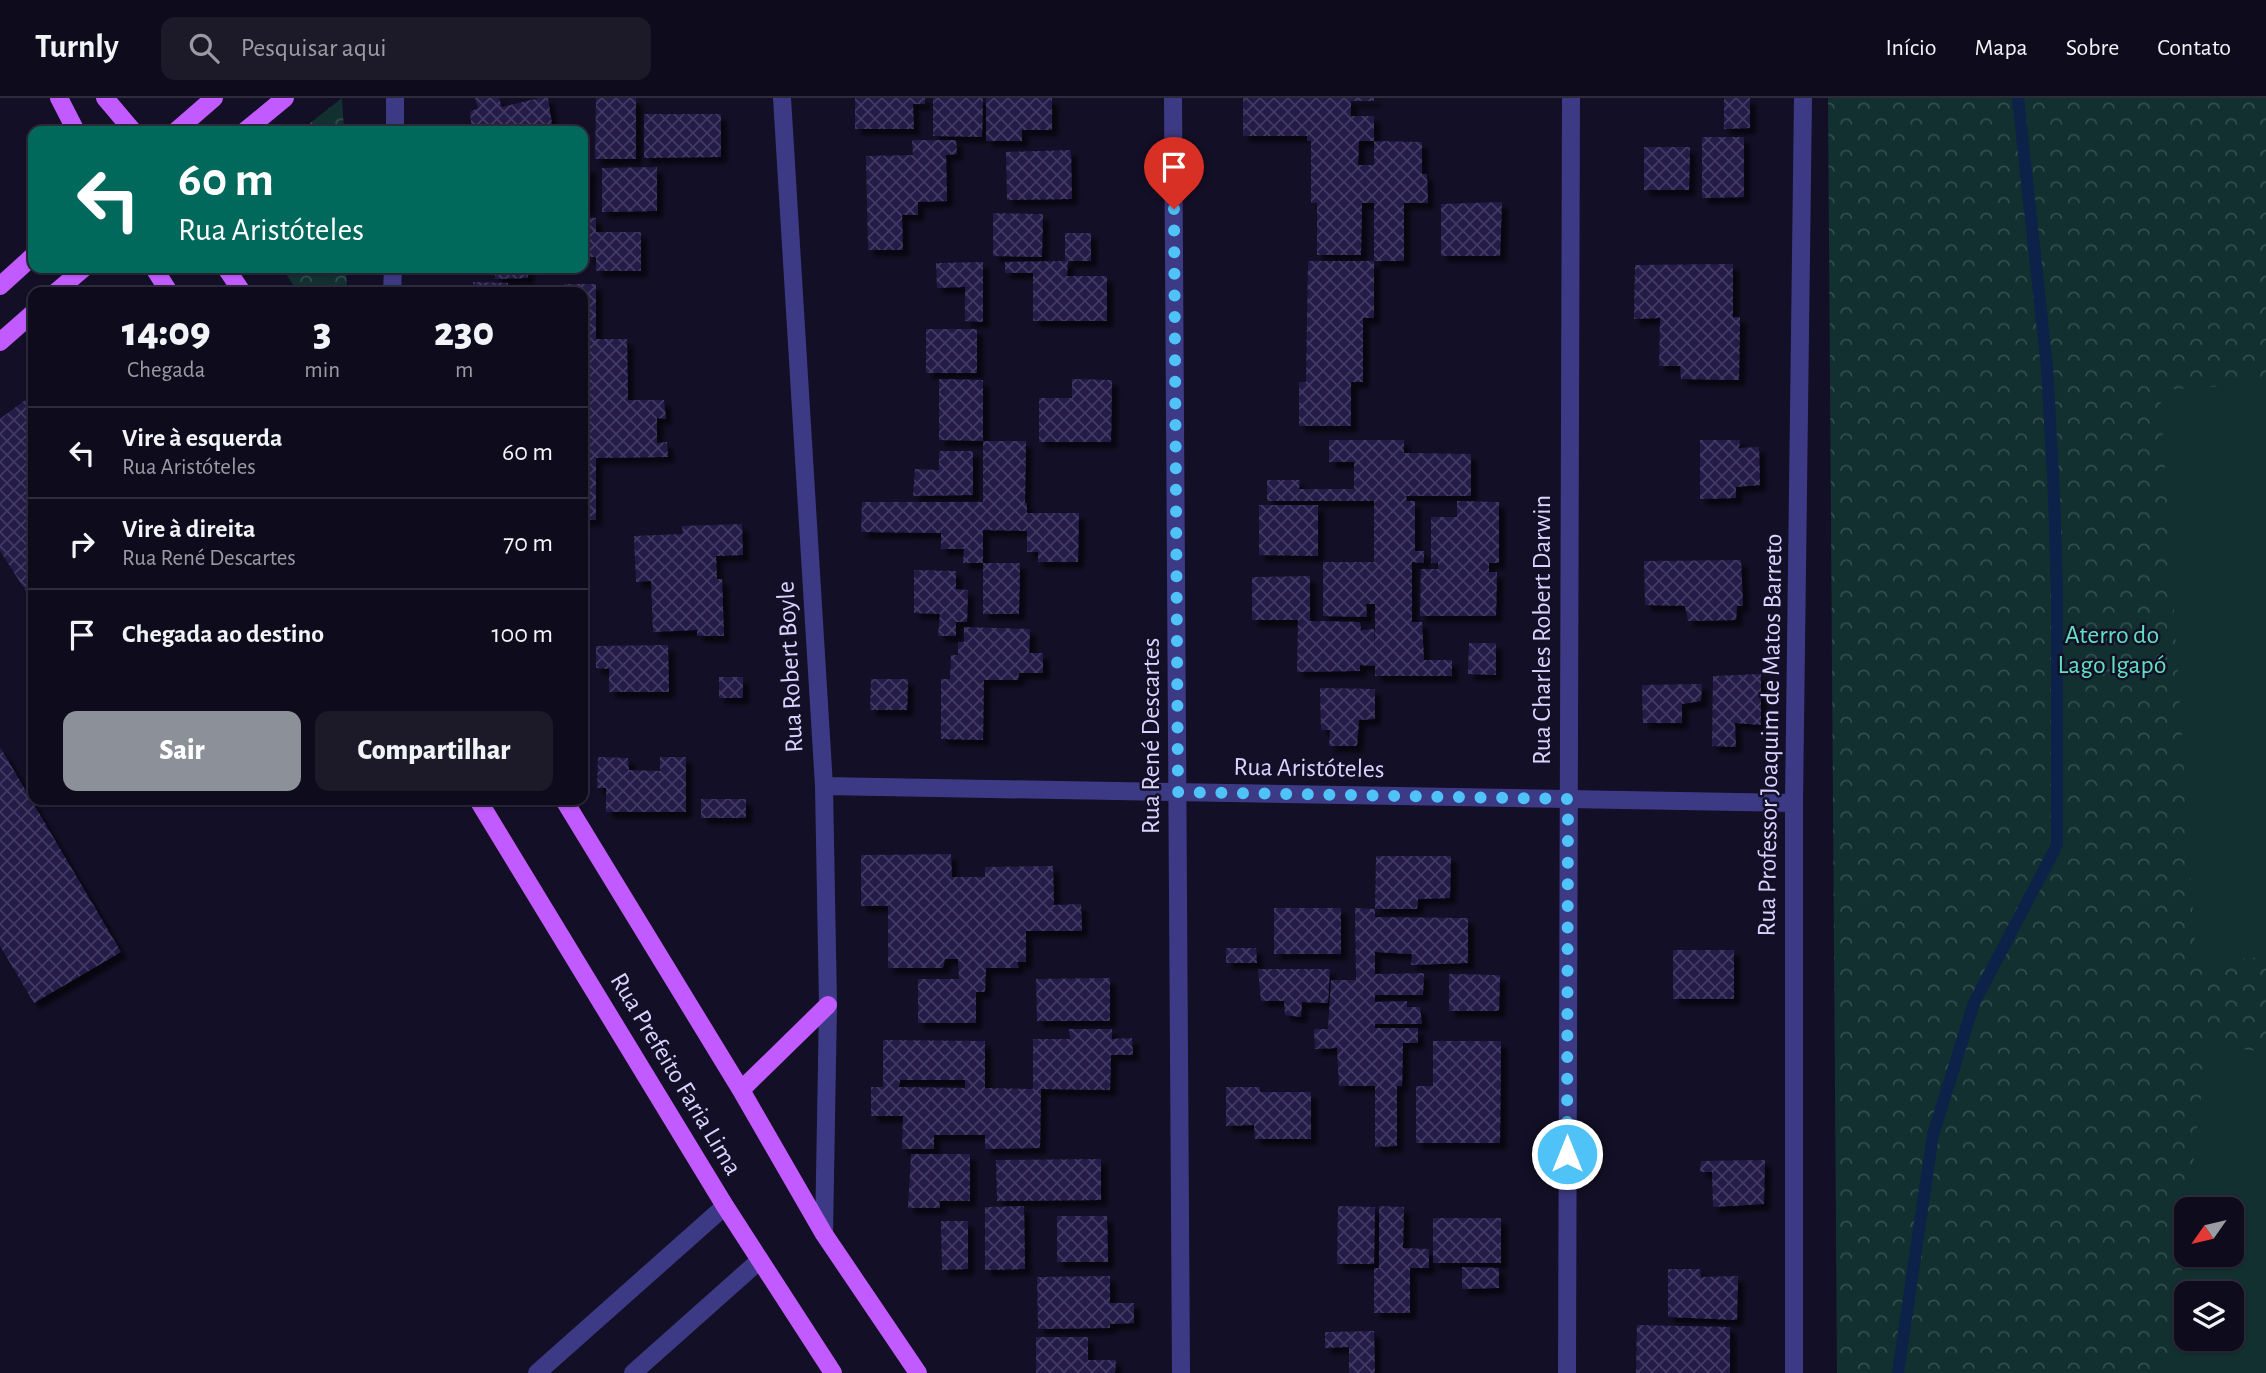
<!DOCTYPE html>
<html lang="pt">
<head>
<meta charset="utf-8">
<style>
	:root { --surface:#0e0b1c; --page:#1c1929; --text:#f1f3f6; --muted:#9b9ba3; --line:#2e2b3b; --accent:#8c9099 }
	body { margin:0; font-family:"Alegreya Sans",sans-serif; background:var(--page); color:var(--text); height:100vh; display:flex; flex-direction:column; font-size:26px; white-space:nowrap }
	* { box-sizing:border-box; margin:0 }
	p { font-size:23px; color:var(--muted) }
	.icon { flex:none; width:38px; height:38px; fill:none; stroke:currentColor; stroke-width:2; stroke-linecap:round; stroke-linejoin:round }
	.map { position:relative; flex:1; overflow:hidden }
	.drawer { position:absolute; left:28px; top:189px; width:560px; height:518px; display:flex; flex-direction:column; background:var(--surface); border-radius:14px; box-shadow:0 2px 5px #0004,0 0 0 2px var(--line) }
	.drawer>* { flex:none }
	.banner { position:absolute; left:28px; top:28px; width:560px; height:147px; border-radius:14px; box-shadow:0 2px 5px #0004,0 0 0 2px var(--line); background:#00695c; color:#fff; overflow:hidden }
	.needle { width:46px; rotate:236deg }
	.buttons { position:absolute; left:2174px; top:1099px; display:grid; gap:14px }
	.buttons a { display:grid; place-items:center; width:70px; height:70px; border-radius:14px; background:var(--surface); box-shadow:0 2px 5px #0004,0 0 0 2px var(--line); font-size:35px }
	.pin { position:absolute; display:grid; place-items:center; width:60px; height:60px; color:#fff; margin:-72px -30px; border-radius:50% 50% 50% 0; rotate:-45deg; box-shadow:0 0 7px #0007 }
	.pin .icon { rotate:45deg }
	.me { position:absolute; width:77px; margin:-38px; rotate:0deg; stroke-linejoin:round; filter:drop-shadow(0 0 5px #0008) }
	.turn { display:flex; align-items:center; gap:24px; height:147px; padding:0 35px; font-size:32px }
	.turn .icon { width:91px; height:91px; stroke-width:2.5 }
	.turn b { display:block; font-size:49px; line-height:60px }
	.eta { display:flex; justify-content:space-evenly; align-items:center; height:119px; text-align:center }
	.eta b { font-size:42px; font-weight:800; line-height:49px }
	.button { display:flex; gap:14px; margin-top:auto; padding:14px 35px }
	.button a { flex:1; height:80px; border-radius:14px; background:var(--accent); color:#fff; font-size:28px; font-weight:800; line-height:80px; text-align:center }
	.button a+a { background:var(--page); color:var(--text) }
	ul { padding:0; list-style:none }
	li { display:flex; align-items:center; gap:21px; height:91px; padding:0 35px; border-top:2px solid var(--line) }
	li div { flex:1 }
	li b { display:block; font-size:26px }
	li em { font-style:normal }
	header { display:flex; align-items:center; gap:42px; box-sizing:border-box; height:98px; padding:0 35px; background:var(--surface); border-bottom:2px solid var(--line) }
	header strong { font-size:33px }
	nav { display:flex; gap:38px; margin-inline-start:auto; font-size:24px }
	.search { width:490px; height:63px; background:var(--page); display:flex; align-items:center; gap:18px; box-sizing:border-box; padding:0 24px; border-radius:14px; color:var(--muted); font-size:26px }
	.map>svg:first-child { display:block }
	.forest { fill:url(#forest-crowns); fill-rule:evenodd }
	.garden { fill:#12302f; fill-rule:evenodd }
	.lines { fill:none; stroke-linecap:round; stroke-linejoin:round }
	.stream { stroke:#0c2248; stroke-width:12 }
	.building { fill:url(#building-cross-hatch); fill-rule:evenodd; filter:url(#shadow) }
	.minor { stroke:#3d3a85; stroke-width:18 }
	.major { stroke:#c25bff; stroke-width:18 }
	.route { stroke:#4fc3f7; stroke-width:12; stroke-dasharray:0 21.6 }
	.labels { text-anchor:middle; dominant-baseline:central; stroke-width:5; stroke-linejoin:round; paint-order:stroke }
	.street-label { font-size:26px; fill:#d9d4ff; stroke:#130f26 }
	.park-label { font-size:26px; fill:#5fe0c0; stroke:#130f26 }
</style>
</head>
<body>
<header>
<strong>Turnly</strong>
<div class="search"><svg class="icon" aria-label="search" viewBox="0 0 24 24"><circle cx="10" cy="10" r="6"/><path d="M15 15l6 6"/></svg>Pesquisar aqui</div>
<nav><a>Início</a><a>Mapa</a><a>Sobre</a><a>Contato</a></nav>
</header>
<div class="map">
<svg width="2266" height="1275" viewBox="0 0 2266 1275">
	<defs>
		<pattern id="forest-crowns" width="20" height="18" patternUnits="userSpaceOnUse" patternTransform="scale(1.75)"><rect width="20" height="18" fill="#12302f"/><path d="M2 6a3 3 0 1 1 6 0M12 15a3 3 0 1 1 6 0" fill="none" stroke="#344d4e"/></pattern>
		<pattern id="building-cross-hatch" width="8" height="8" patternUnits="userSpaceOnUse" patternTransform="scale(1.75)"><rect width="8" height="8" fill="#241b47"/><path d="M0 0l8 8M0 8l8-8" fill="none" stroke="#433b63"/></pattern>
		<filter id="shadow"><feDropShadow dx="6" dy="6" stdDeviation="2" flood-color="#0009"/></filter>
	</defs>
	<rect width="100%" height="100%" fill="#130f26"/>
	<path class="forest" d="M342,0L344,33H300Z
		M1828,0H2266V1275H1837ZM2186,1111H2231V1157H2186ZM2186,1195H2231V1241H2186Z
		M282,170H346L347,194H298Z"/>
	<path class="garden" d="M2266,286V859L2196,863L2160,292Z
		M2207,947L2266,954V1275H2170L2186,1136V1157H2231V1111H2188ZM2186,1195H2231V1241H2186Z"/>
	<g class="lines">
		<path class="stream" d="M1898,1275L1933,1037L1974,905L2057,747V494L2054,396L2047,269L2018,0"/>
	</g>
	<path class="building" d="M475,0H499L502,9L539,0H548L553,33H472L470,14L478,10Z
		M596,0H636V61H595Z
		M855,0H925V6H913L914,31H855Z
		M933,0H983L982,39L933,38Z
		M986,0H1052V32H1022V43H986Z
		M1243,0H1374V3H1351V18H1374V43L1422,44V76H1427L1428,105H1404V163H1374V105H1362L1361,157H1317V105H1311V43H1307V38H1243ZM1359,43H1374V67H1358Z
		M1724,0H1750V30L1724,31Z
		M644,16H721V59L644,60Z
		M1702,39H1744V99L1702,100Z
		M912,42H956L957,56L946,57L947,103L918,104V117H902L903,152H868L866,58L913,57Z
		M1644,49H1690L1689,92H1644Z
		M1071,52L1072,101L1007,102L1006,54Z
		M583,69H590L589,111H583Z
		M657,69V113L602,114V70Z
		M1502,104L1500,158H1441V106Z
		M993,115L1043,116L1042,159L993,158Z
		M583,119L596,120V134H641V173H596V159H588V147H583Z
		M1065,135H1091V163H1068L1067,178H1107V223H1033V175H1005V164L1065,163Z
		M1308,163H1374V220H1363V284H1351V328H1299V284H1306Z
		M983,164V224L965,223V189L937,190L936,165Z
		M1733,166V219H1740L1739,282L1681,281L1680,268H1659L1660,220L1634,221L1635,167Z
		M495,170H528V180L495,181Z
		M473,184L508,185V194H473Z
		M565,186H596V241H627L628,302H664L666,321L657,320V345L667,344L668,359L596,360V422H583V194H565Z
		M926,231H977V275H926Z
		M939,281L983,282V343H1026L1025,405H1027V415H1079L1078,464H1038V454H1027V433L983,432V465H1020L1019,516H983V465H963L964,451H941V435L861,434L862,404H983V343L939,342Z
		M1072,281L1112,282L1111,344H1039V300H1072Z
		M33,296V504L0,453V321Z
		M1329,342H1404V355L1471,356V398H1406L1407,403H1415V453H1424V465L1412,464V524H1422L1424,562H1452V578H1375V568L1360,567V573L1297,574L1298,522H1252V479L1310,478V523L1360,524L1361,532L1374,531L1375,555V506H1366L1367,519L1323,518V464H1374V403H1267V382H1300L1299,391H1354V364H1329Z
		M1700,342H1740L1739,350L1759,349L1760,387L1736,389V400L1700,401Z
		M939,353H973V397L913,398L915,371L939,372Z
		M1457,403L1499,404V465H1489V474H1497L1496,518H1420L1421,471H1438V465H1431V419H1457Z
		M1259,407H1318V458L1259,457Z
		M742,426L743,457L716,458L717,481H722L724,538H697V532L653,534L651,483L636,484L634,438L683,436L682,428Z
		M1741,462L1743,508H1737L1736,522L1688,523L1685,508L1645,507L1644,463Z
		M914,472L956,473V491L968,492L967,524H956V538H938L940,516L914,515Z
		M964,529L1030,531L1029,555H1043V575H1019L1018,582H984L983,642L941,641V581H950L951,557H958V544H964Z
		M1469,545H1496V577L1468,576Z
		M668,547L669,594H609V571L596,570V548Z
		M1761,576V627L1735,625L1736,649L1712,648L1713,578Z
		M719,579H743V600H719Z
		M871,581H908L907,612H870Z
		M1702,586L1701,603L1682,606V625H1643L1642,587Z
		M1320,590L1375,591V621L1359,622L1357,648H1329L1330,632H1321Z
		M0,649L121,854L34,905L0,848Z
		M598,659L628,660L629,672L660,673V659H686V714H606V690H597Z
		M701,701H746V720H701Z
		M951,756L952,779H985V769L1053,768L1054,807L1081,806L1082,833H1026V864H1017L1019,870H986L985,894H976V925H918V881H959L958,861H945L943,870H888V808H861V757Z
		M1376,758H1451L1450,800L1418,801L1417,811H1375Z
		M1274,810H1341V856H1274Z
		M1355,810L1375,811V819L1468,820V865L1411,867L1412,856L1375,854V876L1424,875L1423,897H1375V904L1407,903V909H1420L1422,926H1375V930H1418V945H1403L1402,988H1397V1048L1375,1049V988H1339L1337,950L1315,951L1314,931H1328L1331,882H1356Z
		M1226,850H1256L1257,865H1226Z
		M1673,852H1734V901H1673Z
		M1258,871H1330L1328,905L1302,904L1301,919L1285,917L1284,903H1261Z
		M1449,876L1500,877L1499,913H1449Z
		M1110,880V923H1037L1036,881Z
		M1069,931H1112V941L1132,940L1133,957H1111L1110,992L1041,991L1040,1050L985,1051V1037H934V1051H902L903,1018H871V989H883V942L985,943V990L1033,991V941H1070ZM900,982H965V990L899,989Z
		M1433,943H1501L1500,1045H1416V988H1433Z
		M1226,989H1260V994H1311V1041H1255L1254,1027L1226,1028Z
		M911,1056H970V1103H939L940,1110H908Z
		M1101,1061V1102L997,1103L996,1062Z
		M1765,1062L1764,1106L1713,1109L1712,1074H1700L1701,1063Z
		M1024,1108L1025,1171L985,1172V1109Z
		M1338,1108L1375,1109L1374,1166H1337Z
		M1379,1108L1404,1109L1403,1150L1429,1151V1170H1410V1215H1374V1170H1379Z
		M1057,1118H1107L1108,1164H1057Z
		M1433,1120H1501V1165H1433Z
		M941,1123H968V1171L942,1172Z
		M1462,1169L1499,1170V1190L1462,1191Z
		M1668,1171H1700L1701,1179L1738,1178L1737,1222L1668,1219Z
		M1110,1178V1205H1134V1225L1110,1226V1230L1038,1231L1037,1179Z
		M1637,1227L1730,1229V1275H1636Z
		M1374,1233L1375,1275H1349V1249L1325,1250V1234Z
		M1036,1239H1088V1262H1116L1115,1275H1036Z"/>
	<g class="lines">
		<path class="minor" d="M782,0L824,688L828,907L824,1136
			M1173,0L1181,1275
			M395,33V0
			M392,194L393,170
			M824,688L1794,705
			M537,1275L725,1108
			M633,1275L760,1162
			M1567,1275L1571,0
			M1794,1275V705L1803,0"/>
		<path class="major" d="M59,0L76,33
			M105,0L133,33
			M176,33L214,0
			M245,33L285,0
			M154,170L169,194
			M226,170L242,194
			M0,188L33,158
			M56,194L84,170
			M0,244L33,215
			M478,702L725,1108L833,1275
			M564,702L741,992L824,1136L918,1275
			M741,992L828,907"/>
	</g>
	<g class="lines">
		<path class="route" d="M1174,111L1178,694L1568,701L1567,1056"/>
	</g>
	<g class="labels">
		<g class="street-label">
			<text transform="translate(1542 532) rotate(-90)">Rua Charles Robert Darwin</text>
			<text transform="translate(790 569) rotate(-93)">Rua Robert Boyle</text>
			<text transform="translate(1770 637) rotate(-89)">Rua Professor Joaquim de Matos Barreto</text>
			<text transform="translate(1151 638) rotate(-90)">Rua René Descartes</text>
			<text transform="translate(1309 670) rotate(1)">Rua Aristóteles</text>
			<text transform="translate(676 976) rotate(59)">Rua Prefeito Faria Lima</text>
		</g>
		<g class="park-label">
			<text x="2112" y="537">Aterro do<tspan x="2112" dy="30">Lago Igapó</tspan></text>
		</g>
	</g>
</svg>
<div class="buttons">
<a><svg class="needle" viewBox="-14 -14 28 28"><path d="M0-13l5 13h-10z" fill="#e53935"/><path d="M0 13l5-13h-10z" fill="#9b9ba3"/></svg></a>
<a><svg class="icon" aria-label="layers" viewBox="0 0 24 24"><path d="M12 4l9 5-9 5-9-5zM3 14l9 5 9-5"/></svg></a>
</div>
<div class="pin" style="left:1174px;top:111px;background:#d93025"><svg class="icon" aria-label="arrive" viewBox="0 0 24 24"><path d="M6 21V4h12l-3 4 3 4H6"/></svg></div>
<svg class="me" style="left:1567px;top:1056px" viewBox="-20 -20 40 40"><circle r="17" fill="#4fc3f7" stroke="#fff" stroke-width="3"/><path d="M0-11L8 9 0 5-8 9z" fill="#fff"/></svg>
<div class="banner">
<div class="turn"><svg class="icon" aria-label="left" viewBox="0 0 24 24"><path d="M17 20v-9H6M10 6l-5 5 5 5"/></svg><div><b>60 m</b>Rua Aristóteles</div></div>
</div>
<section class="drawer">
<div class="eta">
<div><b>14:09</b><p>Chegada</p></div>
<div><b>3</b><p>min</p></div>
<div><b>230</b><p>m</p></div>
</div>
<ul>
<li><svg class="icon" aria-label="left" viewBox="0 0 24 24"><path d="M17 20v-9H6M10 6l-5 5 5 5"/></svg><div><b>Vire à esquerda</b><p>Rua Aristóteles</p></div><em>60 m</em></li>
<li><svg class="icon" aria-label="right" viewBox="0 0 24 24"><path d="M7 20v-9h11M14 6l5 5-5 5"/></svg><div><b>Vire à direita</b><p>Rua René Descartes</p></div><em>70 m</em></li>
<li><svg class="icon" aria-label="arrive" viewBox="0 0 24 24"><path d="M6 21V4h12l-3 4 3 4H6"/></svg><div><b>Chegada ao destino</b></div><em>100 m</em></li>
</ul>
<div class="button"><a>Sair</a><a>Compartilhar</a></div>
</section>
</div>
</body>
</html>
